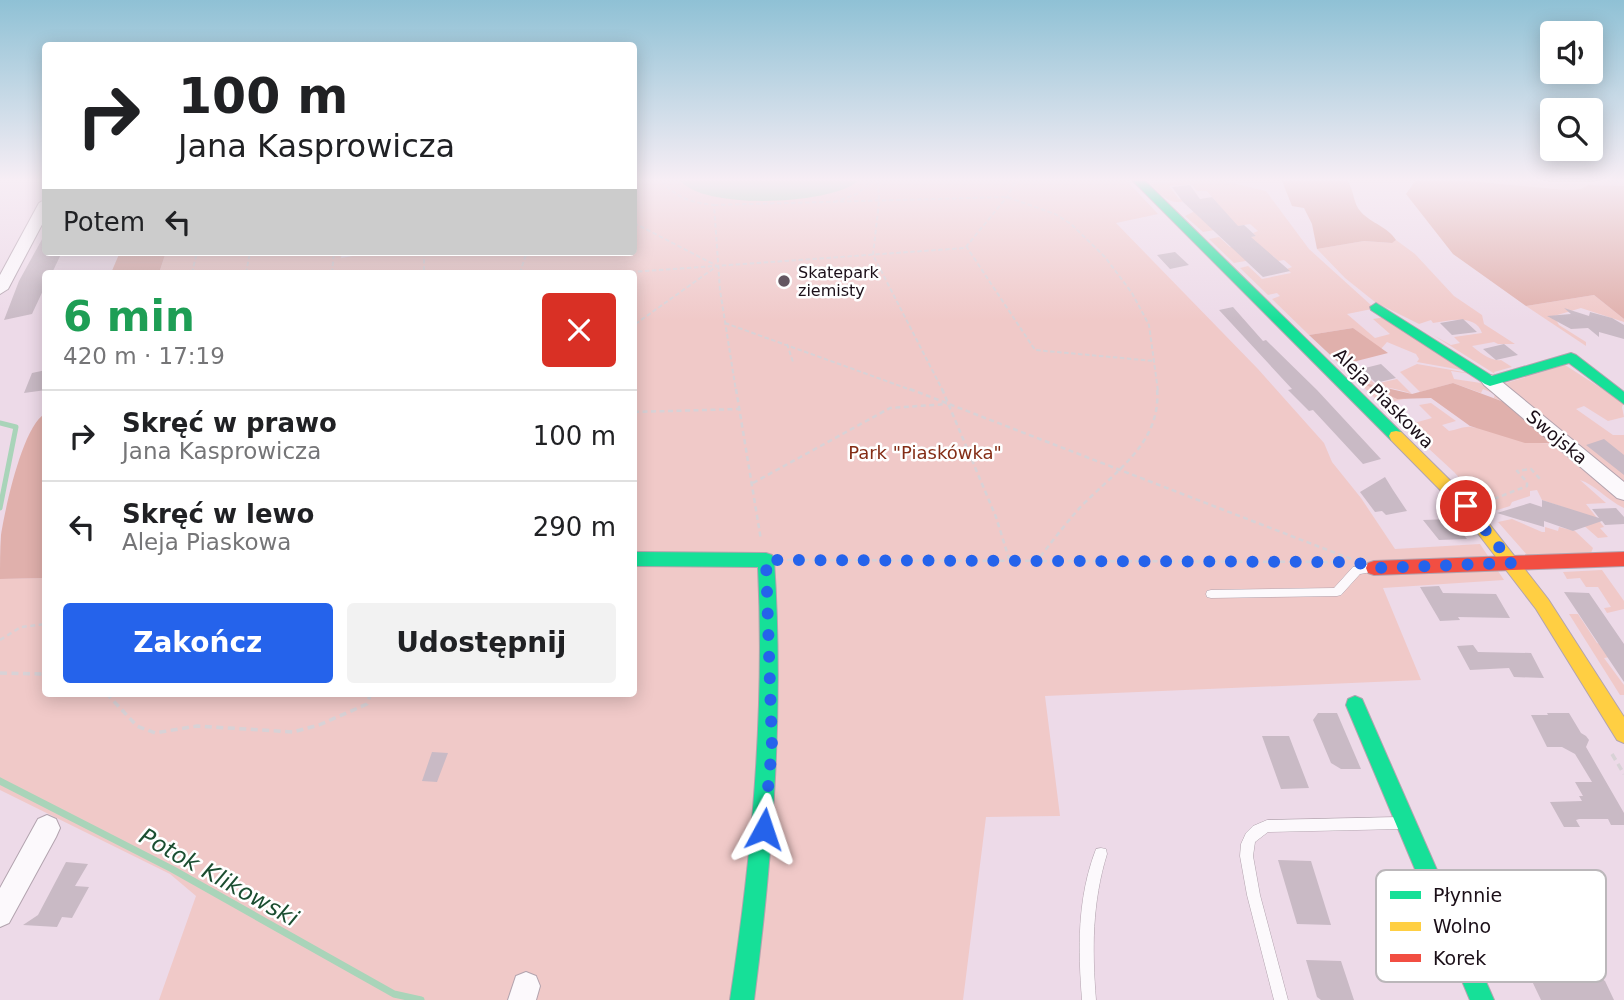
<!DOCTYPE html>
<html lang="pl">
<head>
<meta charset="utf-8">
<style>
	:root { --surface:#fff; --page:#f2f2f2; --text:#202124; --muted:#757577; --line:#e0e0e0; --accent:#2563eb }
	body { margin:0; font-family:"DejaVu Sans",sans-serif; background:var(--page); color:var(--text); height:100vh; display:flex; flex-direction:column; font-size:26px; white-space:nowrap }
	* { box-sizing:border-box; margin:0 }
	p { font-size:23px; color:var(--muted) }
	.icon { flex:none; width:38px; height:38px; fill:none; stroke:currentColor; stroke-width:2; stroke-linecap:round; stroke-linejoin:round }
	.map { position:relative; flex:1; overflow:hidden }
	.sheet { position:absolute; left:42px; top:270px; width:595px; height:427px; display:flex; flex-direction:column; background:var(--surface); border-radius:7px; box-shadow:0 4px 18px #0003 }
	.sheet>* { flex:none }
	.guide { position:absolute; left:42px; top:42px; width:595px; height:214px; border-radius:7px; box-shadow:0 4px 18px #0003; background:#fff; color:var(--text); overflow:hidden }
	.controls { position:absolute; left:1540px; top:21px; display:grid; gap:14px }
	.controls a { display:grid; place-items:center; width:63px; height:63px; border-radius:7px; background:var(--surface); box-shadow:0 4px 18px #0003; font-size:35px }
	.pin { position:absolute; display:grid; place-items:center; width:60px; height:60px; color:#fff; margin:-30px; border:4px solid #fff; border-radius:50%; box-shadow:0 2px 7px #0007 }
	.me { position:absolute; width:77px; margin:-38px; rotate:5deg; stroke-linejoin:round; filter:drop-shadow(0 0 5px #0008) }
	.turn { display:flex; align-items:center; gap:24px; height:147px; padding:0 21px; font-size:32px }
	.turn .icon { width:91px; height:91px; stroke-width:2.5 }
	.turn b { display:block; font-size:49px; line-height:60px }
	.then { display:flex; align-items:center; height:66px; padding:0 21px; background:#0003; gap:14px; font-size:26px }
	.round { display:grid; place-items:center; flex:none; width:74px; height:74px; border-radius:7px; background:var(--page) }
	.head { display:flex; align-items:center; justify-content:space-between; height:119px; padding:0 21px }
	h1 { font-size:42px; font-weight:800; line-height:52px; color:#1e9e55 }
	.cta { display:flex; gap:14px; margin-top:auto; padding:14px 21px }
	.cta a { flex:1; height:80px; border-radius:7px; background:var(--accent); color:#fff; font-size:28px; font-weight:800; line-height:80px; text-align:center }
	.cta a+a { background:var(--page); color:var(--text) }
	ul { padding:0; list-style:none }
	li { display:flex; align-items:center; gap:21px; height:91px; padding:0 21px; border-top:2px solid var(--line) }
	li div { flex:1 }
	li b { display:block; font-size:26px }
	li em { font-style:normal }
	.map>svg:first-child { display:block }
	.green { fill:#f0c9c8 }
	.forest { fill:#e0b0ac }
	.water { fill:#a9d4b9 }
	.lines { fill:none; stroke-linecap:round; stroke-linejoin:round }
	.stream-far1 { stroke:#a9d4b9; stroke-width:5 }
	.stream { stroke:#a9d4b9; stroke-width:7 }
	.building { fill:#c9bac5 }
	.lane-casing { stroke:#b2a3ae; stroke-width:1 }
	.street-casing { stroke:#b2a3ae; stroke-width:2 }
	.fast-casing { stroke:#b2a3ae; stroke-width:2 }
	.slow-casing { stroke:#b2a3ae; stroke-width:2 }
	.jam-casing { stroke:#b2a3ae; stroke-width:2 }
	.path-far2 { stroke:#d8d2d6; stroke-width:2; stroke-dasharray:4.5 2.5; stroke-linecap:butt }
	.path-far1 { stroke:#d8d2d6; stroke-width:2.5; stroke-dasharray:5 3.5; stroke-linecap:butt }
	.path { stroke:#d8d2d6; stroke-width:3.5; stroke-dasharray:7 4.5; stroke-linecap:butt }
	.lane { fill:#fcf9fc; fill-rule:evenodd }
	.street { fill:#fcf9fc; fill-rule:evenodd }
	.fast { fill:#16e098; fill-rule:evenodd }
	.slow { fill:#ffcf43; fill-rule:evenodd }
	.jam { fill:#f24e42; fill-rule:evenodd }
	.route { stroke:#2563eb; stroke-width:12; stroke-dasharray:0 21.6 }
	.poi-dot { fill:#645661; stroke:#fff; stroke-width:2.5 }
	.labels { text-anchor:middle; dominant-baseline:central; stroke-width:5; stroke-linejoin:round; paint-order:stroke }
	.far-poi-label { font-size:16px; fill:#1b0f18; stroke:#fff; text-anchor:start }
	.street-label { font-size:18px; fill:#1b0f18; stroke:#fff }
	.park-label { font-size:18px; fill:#842d16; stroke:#fff }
	.near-water-label { font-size:23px; font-style:italic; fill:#1b4e31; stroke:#fff }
	.key { fill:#fff; stroke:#bbb7ba; stroke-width:2 }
	.key-label { font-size:19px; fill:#1b0f18 }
</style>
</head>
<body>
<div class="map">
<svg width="1624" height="1000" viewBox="0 0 1624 1000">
	<rect width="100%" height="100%" fill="#eddae8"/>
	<path class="green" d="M634,181H1127L1158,214L1116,223L1258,369L1324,443L1332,462L1361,498L1395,549L1480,544L1504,580L1383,588L1421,680L1045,696L1060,816L986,817L963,1000H159L196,896L170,874L0,790V579L45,578L46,693H634V273H159L166,252H342L341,258L377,252H634Z
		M1183,181H1223L1266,191L1309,249L1372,306V309L1347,314L1375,338L1390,334L1373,319L1385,317L1467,371L1417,362L1419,359L1416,354L1387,342L1381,349L1353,328L1309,335L1272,299L1280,296L1277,293L1268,295L1240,268L1248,266L1262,279L1291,273L1287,269L1292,267L1284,260L1278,261L1273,256L1234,263L1209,239L1219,237L1230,247L1245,244L1241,239L1256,236L1253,233L1258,231L1250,224L1203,232L1185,216L1201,208L1219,205L1207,191H1197L1191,184L1169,186L1179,199L1192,198C1173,208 1163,198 1151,184Z
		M1471,181H1624V186L1588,185L1581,189L1567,190Z
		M1396,240L1415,254L1454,296L1482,315L1484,324L1515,344H1498L1494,342L1472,346C1479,352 1492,362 1501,360L1512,367L1494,372L1495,374L1433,335L1451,345L1460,343L1454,337L1482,333C1476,314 1450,320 1433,323L1431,320L1419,324L1375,302L1345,278L1317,249L1364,241L1391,243Z
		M1594,295L1624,319V322L1581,308L1554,316L1559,325L1586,342V346L1526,306Z
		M1417,364L1469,373L1471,374L1451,371L1454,379L1481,383L1512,405L1494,398L1495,394L1483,389L1481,393L1453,383L1420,392L1400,372Z
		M1565,365L1624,403L1622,407L1624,417L1608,421L1584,406L1576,409L1613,435H1624V485L1503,384Z
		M1359,369L1375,384L1397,379L1412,394C1395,387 1377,388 1360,380L1397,399L1413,397L1381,404L1348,372Z
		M1431,403L1456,421L1442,425L1449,431C1456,430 1465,426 1471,427C1499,430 1522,445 1550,443L1553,440L1624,499V508C1607,500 1594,484 1580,480L1606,503L1586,504L1604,527L1600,528L1608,537L1598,538L1563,507L1542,500L1537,490L1530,491V496L1512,502L1510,506L1491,512L1454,472L1388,411L1399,409L1414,423L1432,418L1419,405Z
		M1512,519L1542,532H1545V527L1558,531L1559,527L1575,531L1593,548L1591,553L1527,555L1498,522Z
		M1602,570L1624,601V609L1607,613L1604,608L1611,607L1598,587H1586L1580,578L1567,579L1563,572Z
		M1569,614H1578L1597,643L1601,644L1610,657L1604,658L1624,685V695H1620Z"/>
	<path class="forest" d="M1282,181H1348C1354,191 1353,204 1361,212C1372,224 1387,226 1396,240L1392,243L1364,241L1317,249L1312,224L1304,208L1292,206Z
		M1415,181H1471L1567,190L1581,189L1588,185L1624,186V319L1594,295L1526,306L1453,254L1406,194Z
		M120,252H166L159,273H111Z
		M1353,328L1388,353L1341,365L1309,335Z
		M1357,381L1412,394L1453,383L1512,405L1553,440L1550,443H1525L1470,426L1431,398L1397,399Z
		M45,414V578L0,579C0,565 0,549 1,535C5,509 23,425 45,414Z"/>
	<path class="water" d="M681,181H858C831,205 704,210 681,181Z"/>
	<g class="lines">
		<path class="stream-far1" d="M0,423L16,427L0,508"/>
		<path class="stream" d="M0,781L172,869L394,994L421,1000"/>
	</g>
	<path class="building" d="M1190,185L1200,199L1212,197L1238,226L1244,225L1256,236L1251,237L1290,271L1263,277L1183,202L1172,187Z
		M46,232V252H62L52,273H46V284L32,314L4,320L19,281Z
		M1175,252L1189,265L1170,269L1157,255Z
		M1233,307L1263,341L1266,340L1317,390L1381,459L1363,464L1313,410L1309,411L1288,390L1292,389L1219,310Z
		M1564,308L1589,316L1590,312L1612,318L1624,325V339L1599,332V337L1588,328L1571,329L1547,316L1571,314Z
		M1463,319L1477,332L1452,335L1440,323Z
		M1504,344L1518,355L1496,360L1483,349Z
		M1381,364L1396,378L1376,383L1361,369Z
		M46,370V390L24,393L32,373Z
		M1604,439L1624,455V475L1586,445Z
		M1385,477L1393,490L1407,511L1386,515L1382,511L1375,512L1360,492Z
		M1542,500L1599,518L1592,509L1616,508L1624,517V524L1605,525L1602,521L1573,531L1544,521V527L1497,513L1530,503L1542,507Z
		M1451,519L1467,539L1439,540L1423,520Z
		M1439,586L1443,593L1496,594L1510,618L1458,617L1460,620L1440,621L1420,587Z
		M1564,592L1589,593L1624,644V682Z
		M1473,645L1478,652L1531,653L1544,678L1514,677L1509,668L1470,670L1457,646Z
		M1318,713H1337L1361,769H1341L1331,763L1313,720Z
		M1547,713H1569L1581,733L1586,736L1589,740L1586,747L1624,813V825H1611L1608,819H1579L1576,820L1580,827H1564L1550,802L1582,801L1579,796H1583L1575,782H1592L1575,754L1562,747H1547L1531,715H1548Z
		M1262,736H1289L1309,788L1281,789Z
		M432,752L448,753L437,782L422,781Z
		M1278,860L1311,861L1331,925L1297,924Z
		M66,862L88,864L75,886L89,887L72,918L62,917L57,927L23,925L38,915Z
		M1381,870L1403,872L1428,943L1405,942L1394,932L1376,878Z
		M1306,960L1341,961L1354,1000H1321L1317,997Z
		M1537,970L1591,971L1605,981L1614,1000H1541L1531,979Z"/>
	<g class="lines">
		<g class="lane-casing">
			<path id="lane" d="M1373,564L1377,565L1378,568L1377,571L1360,574L1341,595L1337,596L1211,598L1207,597L1206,594L1207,591L1211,590L1334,588L1353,567Z
				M1400,817L1404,819L1406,823L1404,827L1400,829L1268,832L1255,842L1253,856L1260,895L1288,1000H1274L1247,895L1240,856L1241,844L1246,833L1253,826L1267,820Z
				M1101,848L1106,849L1107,854C1092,903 1092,950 1096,1000H1082C1078,949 1077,898 1096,849Z"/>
		</g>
		<g class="street-casing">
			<path id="street" d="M46,199V217L8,289L0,294V275L39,203Z
				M1490,375L1496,377L1624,482V500L1617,498L1484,385L1481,381Z
				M47,815L56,819L60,828L56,837L9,923L0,927V888L38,819Z
				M526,972L536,976L540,986L536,1000H508L516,976Z"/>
		</g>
		<g class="fast-casing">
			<path id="fast" d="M1133,181H1145L1401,432L1403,436L1401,440H1391Z
				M1376,303L1492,376L1571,353L1576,355L1624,392V404L1569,363L1490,386L1485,384L1371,310L1370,307Z
				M634,552L766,553L772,555L774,560C784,708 773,853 754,1000H730C752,856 765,713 758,567L634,566Z
				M1355,696L1362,699L1494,1000H1470L1346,705L1348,699Z"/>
		</g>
		<g class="slow-casing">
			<path id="slow" d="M1396,431L1401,432L1472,502L1548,599L1624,717V743L1617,740L1536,609L1460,510L1391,440L1389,436L1391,432Z"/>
		</g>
		<g class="jam-casing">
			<path id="jam" d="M1624,552V566L1374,575L1368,573L1366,568L1368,563L1374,561Z"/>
		</g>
		<path class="path-far2" d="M662,181C676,198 693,203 714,205L720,290L736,391
			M878,181L879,202L873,255L943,391
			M1616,181L1624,183
			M834,202L857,194L872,181
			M714,205L1007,197L1055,214L1071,224L1105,257L1132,293L1149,325L1158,391
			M634,223L717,266L634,325
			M966,246L1035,350L1154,361
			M424,252V273
			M192,273L197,252
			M246,273L250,252
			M332,273L334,252
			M520,273L525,257L530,252
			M617,273L965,248L1007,197L1016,181
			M725,323L914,391
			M787,344L793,362"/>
		<path class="path-far1" d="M736,389L761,540
			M910,389L1351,559
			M942,389L996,517L1010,562
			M634,412L739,409
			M753,483L890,408L947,404
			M1486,502L1527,486V482L1517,471L1531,469L1540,479
			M787,560L1347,562
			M1035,563C1049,546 1062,528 1076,512C1110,474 1162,446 1157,389
			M0,640L21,627L46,624"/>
		<path class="path" d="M0,673L46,674
			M106,693L137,726L155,733L197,726L293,732L319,725L367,704L371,693
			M1612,754L1624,774"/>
		<use href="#lane" class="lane"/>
		<use href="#street" class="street"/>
		<use href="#fast" class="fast"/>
		<use href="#slow" class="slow"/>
		<use href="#jam" class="jam"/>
	</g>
	<linearGradient id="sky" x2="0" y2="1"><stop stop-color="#8fc1d5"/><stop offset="0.56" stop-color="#f7eef5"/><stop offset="1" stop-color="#f7eef5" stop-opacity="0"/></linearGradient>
	<rect width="1624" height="321" fill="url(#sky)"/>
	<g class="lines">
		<path class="route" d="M764,829L772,747L766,560L1348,562L1364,564L1374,568L1512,563L1466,506"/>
	</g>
	<circle class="poi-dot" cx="784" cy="281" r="7"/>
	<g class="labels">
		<g class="far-poi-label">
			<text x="798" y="272">Skatepark<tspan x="798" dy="18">ziemisty</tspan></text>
		</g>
		<g class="street-label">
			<text transform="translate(1384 398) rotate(45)">Aleja Piaskowa</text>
			<text transform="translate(1557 437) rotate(40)">Swojska</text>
		</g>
		<g class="park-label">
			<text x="925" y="452">Park "Piaskówka"</text>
		</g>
		<g class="near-water-label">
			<text transform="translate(219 877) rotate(29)">Potok Klikowski</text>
		</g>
	</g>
	<rect x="1376" y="870" width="230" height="112" rx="10" class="key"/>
	<rect x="1390" y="891" width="31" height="8" fill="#16e098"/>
	<rect x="1390" y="922" width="31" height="9" fill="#ffcf43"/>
	<rect x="1390" y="954" width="31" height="8" fill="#f24e42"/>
	<g class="key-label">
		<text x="1433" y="902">Płynnie</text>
		<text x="1433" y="933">Wolno</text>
		<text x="1433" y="965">Korek</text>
	</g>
</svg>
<div class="controls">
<a><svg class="icon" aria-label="sound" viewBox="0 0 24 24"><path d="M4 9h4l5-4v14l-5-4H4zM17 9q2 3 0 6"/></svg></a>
<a><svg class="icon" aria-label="search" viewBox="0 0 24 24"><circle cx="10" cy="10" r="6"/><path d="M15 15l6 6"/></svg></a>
</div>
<div class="pin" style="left:1466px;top:506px;background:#d93025"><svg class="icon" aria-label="arrive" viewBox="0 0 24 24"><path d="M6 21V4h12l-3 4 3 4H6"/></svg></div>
<svg class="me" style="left:764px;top:829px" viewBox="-20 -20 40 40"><path d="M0-17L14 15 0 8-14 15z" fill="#2563eb" stroke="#fff" stroke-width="4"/></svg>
<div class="guide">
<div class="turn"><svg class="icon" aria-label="right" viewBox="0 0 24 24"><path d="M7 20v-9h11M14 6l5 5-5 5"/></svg><div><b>100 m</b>Jana Kasprowicza</div></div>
<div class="then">Potem<svg class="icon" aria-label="left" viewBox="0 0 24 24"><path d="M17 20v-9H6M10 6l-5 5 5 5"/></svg></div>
</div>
<section class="sheet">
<div class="head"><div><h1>6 min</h1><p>420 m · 17:19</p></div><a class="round" style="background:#d93025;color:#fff"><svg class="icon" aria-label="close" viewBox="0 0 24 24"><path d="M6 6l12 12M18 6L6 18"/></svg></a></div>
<ul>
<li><svg class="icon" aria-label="right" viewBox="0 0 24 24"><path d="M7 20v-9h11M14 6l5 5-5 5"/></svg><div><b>Skręć w prawo</b><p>Jana Kasprowicza</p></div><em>100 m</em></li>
<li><svg class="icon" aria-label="left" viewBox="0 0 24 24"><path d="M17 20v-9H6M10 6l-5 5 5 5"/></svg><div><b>Skręć w lewo</b><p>Aleja Piaskowa</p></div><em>290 m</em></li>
</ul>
<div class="cta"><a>Zakończ</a><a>Udostępnij</a></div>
</section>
</div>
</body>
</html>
